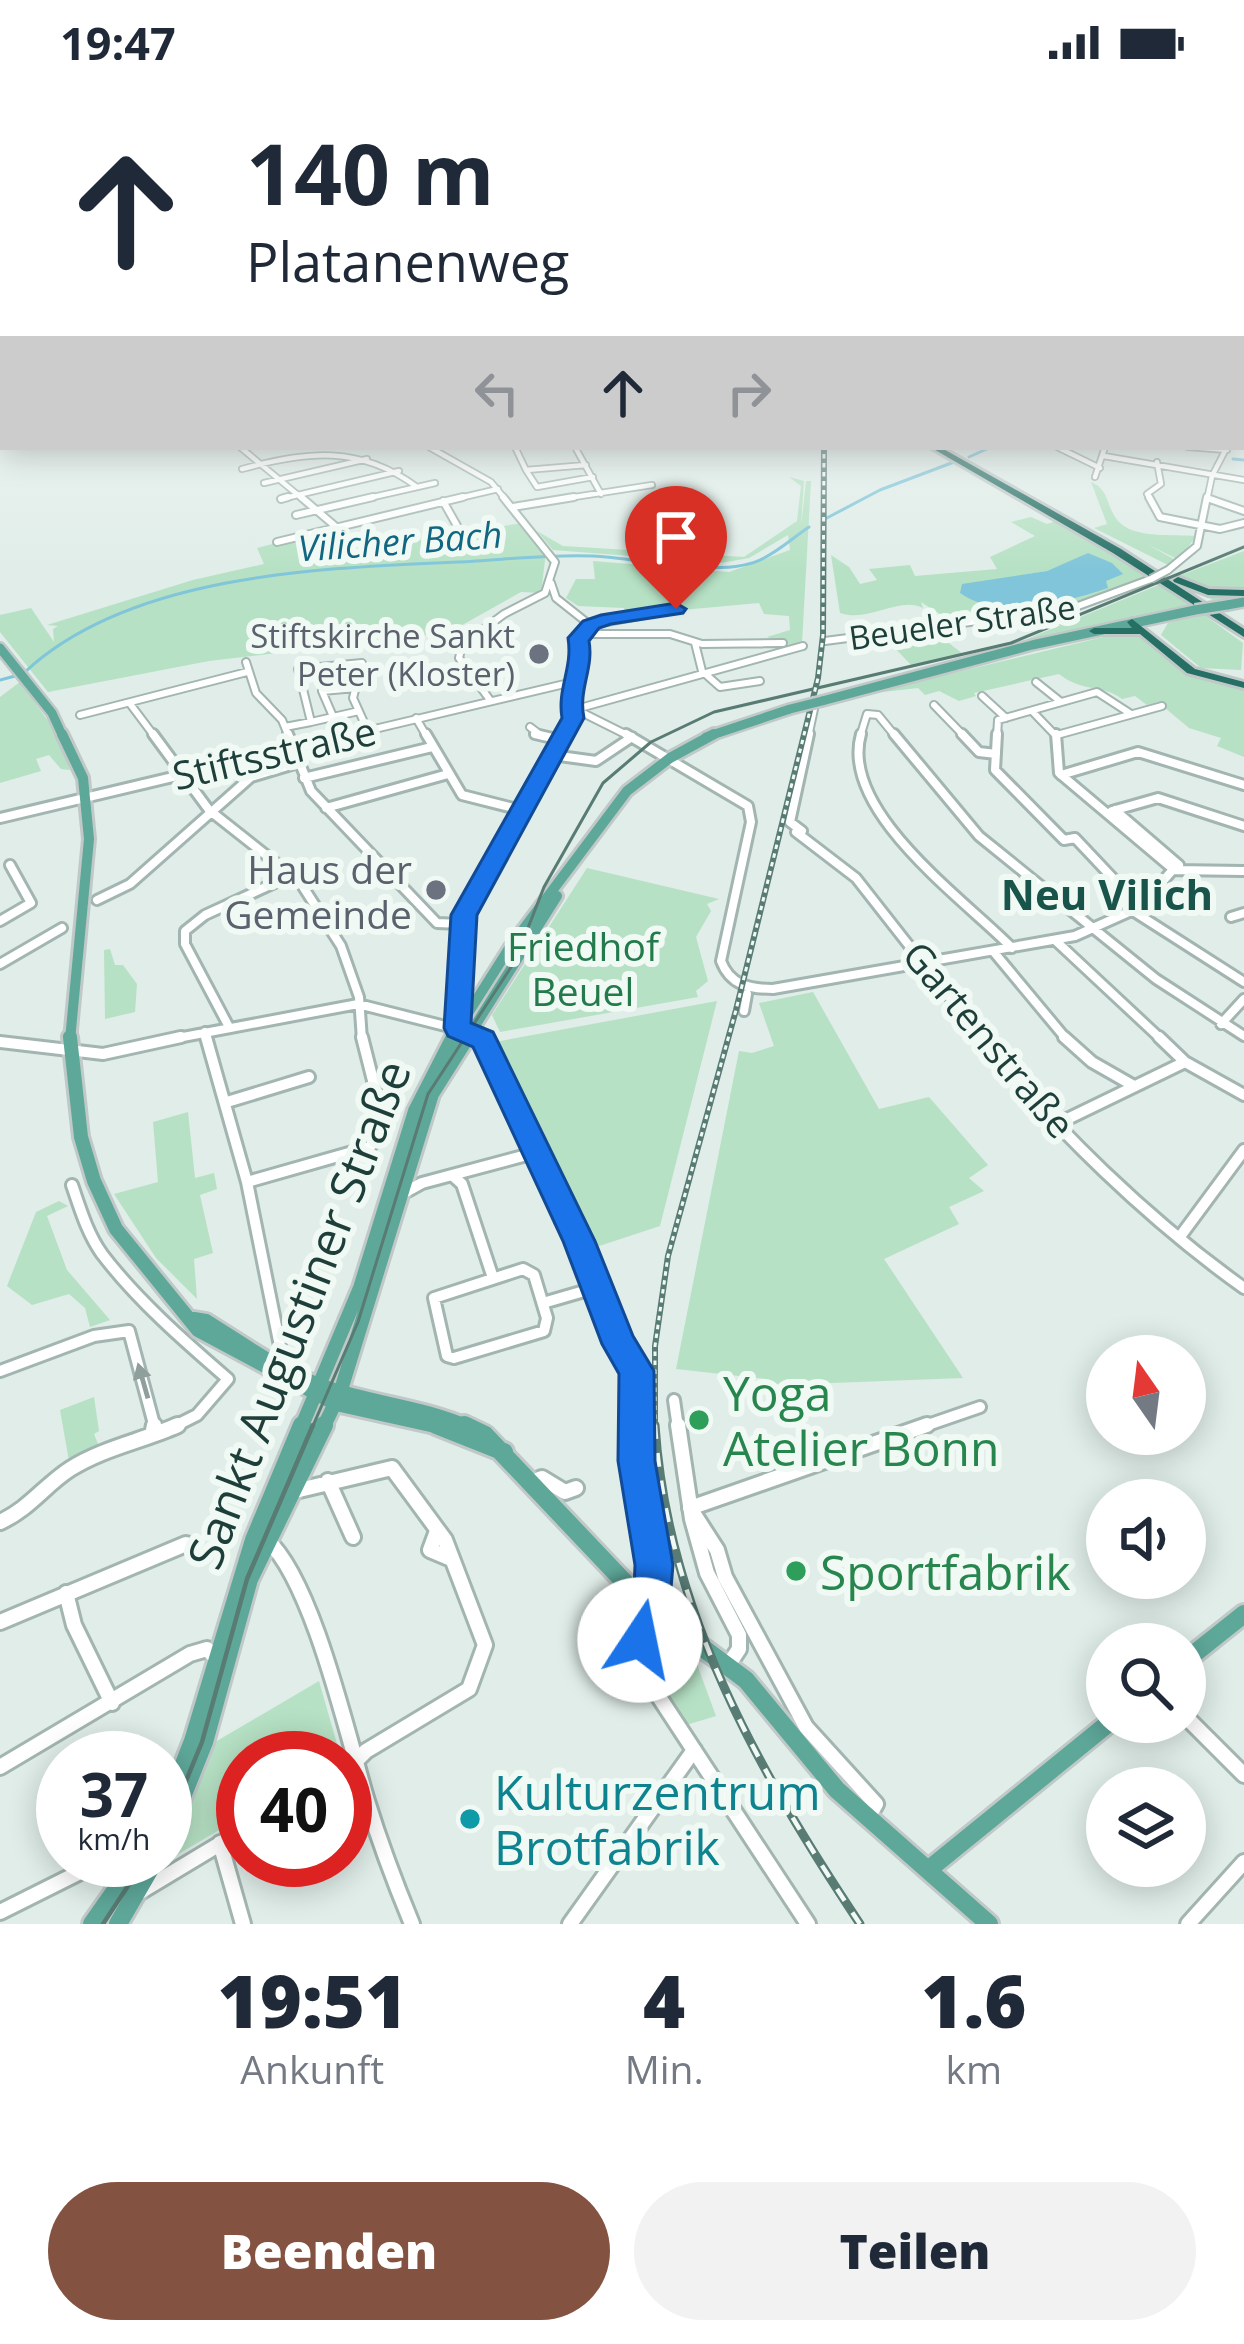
<!DOCTYPE html>
<html lang="de">
<head>
<meta charset="utf-8">
<style>
	:root { --surface:#fff; --page:#f2f2f3; --text:#1f2937; --muted:#747a83; --accent:#845240 }
	body { margin:0; font-family:"Open Sans",sans-serif; background:var(--page); color:var(--text); height:100vh; display:flex; flex-direction:column; font-size:45px; white-space:nowrap }
	* { box-sizing:border-box; margin:0 }
	p { font-size:39px; color:var(--muted) }
	.icon { flex:none; width:66px; height:66px; fill:none; stroke:currentColor; stroke-width:2; stroke-linecap:round; stroke-linejoin:round }
	.map { position:relative; height:1840px; overflow:hidden }
	.details { display:flex; flex-direction:column; background:var(--surface); flex:1 }
	.details>* { flex:none }
	.guide { position:absolute; left:0px; top:0px; width:1245px; height:366px; box-shadow:0 6px 30px #0003; background:#fff; color:var(--text); overflow:hidden }
	.needle { width:78px; rotate:346deg }
	.buttons { position:absolute; left:1086px; top:1251px; display:grid; gap:24px }
	.buttons a { display:grid; place-items:center; width:120px; height:120px; border-radius:50%; background:var(--surface); box-shadow:0 6px 30px #0003; font-size:60px }
	.speed { position:absolute; left:36px; top:1647px; display:flex; gap:24px; font-size:60px; font-weight:700; text-align:center }
	.speed>* { display:grid; place-content:center; width:156px; height:156px; border-radius:50%; background:var(--surface); box-shadow:0 6px 30px #0003; line-height:1 }
	.speed small { font-size:30px; font-weight:400 }
	.speed .limit { border:18px solid #d22; background:#fff; color:#111 }
	.pin { position:absolute; display:grid; place-items:center; width:102px; height:102px; color:#fff; margin:-123px -51px; border-radius:50% 50% 50% 0; rotate:-45deg; box-shadow:0 0 12px #0007 }
	.pin .icon { rotate:45deg }
	.me { position:absolute; width:132px; margin:-66px; rotate:11deg; stroke-linejoin:round; filter:drop-shadow(0 0 9px #0008) }
	.turn { display:flex; align-items:center; gap:42px; height:252px; padding:0 48px; font-size:54px }
	.turn .icon { width:156px; height:156px; stroke-width:2.5 }
	.turn b { display:block; font-size:84px; line-height:102px }
	.lanes { display:flex; align-items:center; height:114px; padding:0 48px; background:#0003; justify-content:center; gap:60px; direction:ltr }
	.lanes .off { opacity:.35 }
	.eta { display:flex; justify-content:space-evenly; align-items:center; height:204px; text-align:center }
	.eta b { font-size:72px; font-weight:800; line-height:84px }
	.action { display:flex; gap:24px; margin-top:auto; padding:24px 48px }
	.action a { flex:1; height:138px; border-radius:72px; background:var(--accent); color:#fff; font-size:48px; font-weight:800; line-height:138px; text-align:center }
	.action a+a { background:var(--page); color:var(--text) }
	.status { display:flex; justify-content:space-between; align-items:center; height:84px; padding:0 60px; background:var(--surface); direction:ltr }
	.status svg { height:33px; fill:currentColor }
	.map>svg:first-child { display:block }
	.green { fill:#b6e1c4; fill-rule:evenodd }
	.water { fill:#80c5d9 }
	.lines { fill:none; stroke-linecap:round; stroke-linejoin:round }
	.stream { stroke:#80c5d9; stroke-width:3 }
	.minor-far4-casing { stroke:#a2b5b0; stroke-width:8 }
	.minor-far3-casing { stroke:#a2b5b0; stroke-width:10 }
	.minor-far2-casing { stroke:#a2b5b0; stroke-width:14 }
	.minor-far1-casing { stroke:#a2b5b0; stroke-width:16 }
	.minor-casing { stroke:#a2b5b0; stroke-width:20 }
	.major-far3-casing { stroke:#c0c9c8; stroke-width:14 }
	.major-far2-casing { stroke:#c0c9c8; stroke-width:16 }
	.major-far1-casing { stroke:#c0c9c8; stroke-width:20 }
	.major-casing { stroke:#c0c9c8; stroke-width:24 }
	.highway-casing { stroke:#c0c9c8; stroke-width:6 }
	.minor-far4 { stroke:#fff; stroke-width:4.5 }
	.minor-far3 { stroke:#fff; stroke-width:6 }
	.minor-far2 { stroke:#fff; stroke-width:8 }
	.minor-far1 { stroke:#fff; stroke-width:10 }
	.minor { stroke:#fff; stroke-width:14 }
	.major-far3 { stroke:#5ea89a; stroke-width:9 }
	.major-far2 { stroke:#5ea89a; stroke-width:10 }
	.major-far1 { stroke:#5ea89a; stroke-width:14 }
	.major { stroke:#5ea89a; stroke-width:18 }
	.highway { fill:#266f65; fill-rule:evenodd }
	.tram-far1 { stroke:#587b74; stroke-width:3 }
	.tram { stroke:#587b74; stroke-width:4.5 }
	.rail-far1-casing { stroke:#587b74; stroke-width:6 }
	.rail-casing { stroke:#587b74; stroke-width:9 }
	.rail-far1 { stroke:#f1f9f5; stroke-width:3; stroke-dasharray:4.5; stroke-linecap:butt }
	.rail { stroke:#f1f9f5; stroke-width:4.5; stroke-dasharray:14; stroke-linecap:butt }
	.minor-bridge-casing { stroke:#a2b5b0; stroke-width:10; stroke-linecap:butt }
	.major-bridge-casing { stroke:#c0c9c8; stroke-width:14; stroke-linecap:butt }
	.minor-bridge { stroke:#fff; stroke-width:6 }
	.major-bridge { stroke:#5ea89a; stroke-width:9 }
	.oneway { fill:#8e9f9c }
	.route { fill:#1a73e8; stroke:#114b97; stroke-width:3 }
	.worship-dot { fill:#6b7280; stroke:#f1f9f5; stroke-width:4.5 }
	.leisure-dot { fill:#2e9e5b; stroke:#f1f9f5; stroke-width:4.5 }
	.culture-dot { fill:#0f9aa8; stroke:#f1f9f5; stroke-width:4.5 }
	.labels { text-anchor:middle; dominant-baseline:central; stroke-width:12; stroke-linejoin:round; paint-order:stroke }
	.far-street-label { font-size:33px; fill:#1e3f39; stroke:#f1f9f5 }
	.far-worship-label { font-size:33px; fill:#5b616d; stroke:#f1f9f5; text-anchor:end }
	.far-water-label { font-size:36px; font-style:italic; fill:#116782; stroke:#f1f9f5 }
	.street-label { font-size:39px; fill:#1e3f39; stroke:#f1f9f5 }
	.worship-label { font-size:39px; fill:#5b616d; stroke:#f1f9f5; text-anchor:end }
	.park-label { font-size:39px; fill:#237b4c; stroke:#f1f9f5 }
	.neighbourhood-label { font-size:42px; font-weight:bold; fill:#18544a; stroke:#f1f9f5 }
	.near-street-label { font-size:48px; fill:#1e3f39; stroke:#f1f9f5 }
	.near-leisure-label { font-size:48px; fill:#27864d; stroke:#f1f9f5; text-anchor:start }
	.near-culture-label { font-size:48px; fill:#0d838f; stroke:#f1f9f5; text-anchor:start }
</style>
</head>
<body>
<div class="status"><b>19:47</b><svg viewBox="0 0 49 12"><path d="M0 12V9h3v3zM5 12V6h3v6zM10 12V3h3v9zM15 12V0h3v12zM26 1h20v11H26zM47 4h2v5h-2z"/></svg></div>
<div class="map">
<svg width="1244" height="1840" viewBox="0 0 1244 1840">
	<rect width="100%" height="100%" fill="#e0ede8"/>
	<path class="green" d="M789,393L804,397L801,443L806,397H811L802,559L789,561L767,553L790,546L789,532L764,530L759,519L627,531L624,524L578,522L566,514L576,495H595L593,477L729,488L790,466L788,451L749,474L721,479L553,466L537,447L563,462L744,473L797,437L801,402Z
		M1091,398C1110,406 1106,423 1118,437C1134,455 1174,450 1196,452L1179,476L1147,460L1177,477L1168,481L1094,444L1107,440Z
		M1031,433L1047,440L1059,436L1148,493L1105,513L1045,526L946,534L921,518L923,524C899,512 869,539 840,529L831,471L849,483L860,500L877,496L869,485L910,481L915,492L997,485L990,473L1035,452L1011,438ZM1083,473L1107,504L1048,519L977,521L1006,494L1047,487Z
		M522,439L546,468L541,509L521,508L455,545L421,552L209,577L48,608L0,548V531L31,524L54,558L53,545L58,542L47,541L193,496L264,480L257,464L330,445C352,478 387,462 421,456L428,466L438,464L432,454Z
		M1244,467V515L1217,519L1176,493Z
		M1161,500L1195,523L1027,555Z
		M1203,530L1243,559L1241,586L1201,584L1161,551L1168,539Z
		M928,543L963,570L911,581L892,561L864,566L855,555Z
		M1120,549L1144,553L1199,594L1244,603V673L1217,662L1221,654L1189,644L1158,618L1147,621L1135,612L1122,615C1103,600 1083,609 1059,590L974,609L976,612L959,617L939,607L925,611L918,604L865,610Z
		M20,598L56,648L70,686L61,685L49,671L36,675L41,687L0,699V613Z
		M587,784L719,815L707,820L711,827L696,853L708,897L696,907L698,913L500,948L492,931Z
		M110,865L115,881H123L137,900L135,928L105,935L104,866Z
		M813,908L879,1025L929,1013L988,1081L969,1094L984,1107L949,1123L959,1140L884,1175L963,1294L779,1301L766,1295L676,1285L739,967L752,969L774,962L759,919Z
		M717,917L660,1142L593,1164L495,958Z
		M188,1028L195,1094L214,1089L217,1105L200,1111L213,1169L194,1175L197,1215L156,1174L114,1110L158,1098L153,1038Z
		M59,1117L68,1122L47,1132L67,1186L110,1236L90,1243L85,1224L69,1210L32,1221L7,1202L36,1128Z
		M94,1313L99,1347L94,1350L100,1365L69,1377L60,1326Z
		M667,1553L691,1564L716,1632L686,1641L654,1592L652,1562Z
		M319,1597L341,1674H243V1732L175,1772L170,1768L210,1661Z"/>
	<path class="water" d="M1088,469L1112,479L1123,490L1106,497L1108,504C1067,518 997,536 960,509L962,500L1047,487Z"/>
	<g class="lines">
		<path class="stream" d="M969,373L991,363
			M1233,375L1244,376
			M823,436L880,406L954,378
			M25,588C130,490 321,484 457,478C502,476 548,470 593,472C640,474 724,496 764,474C780,466 794,453 809,443
			M0,596L15,592"/>
		<g class="minor-far4-casing">
			<path id="minor-far4" d="M240,363L304,416
				M429,363L491,398L506,416
				M515,363L526,386L586,381
				M575,363L601,410
				M1057,363L1100,384
				M1188,363L1227,366
				M1104,372L1244,396
				M242,385C307,367 360,361 417,403
				M526,386L537,403L593,393
				M1095,393L1105,363
				M264,399L367,375
				M1207,414L1214,416
				M281,415L399,387
				M360,416L435,399
				M451,416L498,405
				M555,416L652,401
				M1151,416L1147,410L1161,400L1157,378
				M1207,416L1212,392L1227,363"/>
		</g>
		<g class="minor-far3-casing">
			<path id="minor-far3" d="M301,413L335,442
				M1149,413L1160,433L1220,445L1244,439
				M1207,414L1244,427
				M281,415L288,413
				M443,417L460,447
				M513,423L574,413
				M296,431L373,413
				M277,458L463,413
				M1168,486L1197,462L1207,413
				M551,499L556,514L590,541L588,550L578,554C583,583 566,603 574,631L562,653
				M590,541L677,525
				M588,550H670L702,560L783,559
				M825,557L1070,525L1151,495
				M695,559L702,587L720,603L760,597
				M246,578L256,609L282,636L289,653
				M1036,598L1061,618
				M982,612L1006,634
				M490,616L459,574L462,561L504,530L545,509L555,478L503,413
				M131,621L155,653
				M934,621L965,653
				M580,624L803,562
				M575,625L631,653
				M1032,627L1057,653
				M80,631L247,588
				M416,634L427,653
				M311,638L359,627
				M285,643L311,638L298,585L362,579L353,614L367,645
				M530,643L543,653
				M341,651L322,607L356,604
				M1057,651L1162,622
				M341,653L573,598
				M808,653L814,625
				M860,653L867,630L878,631L896,653
				M997,653L998,636L1097,608L1131,630"/>
		</g>
		<g class="minor-far2-casing">
			<path id="minor-far2" d="M153,650L209,726L300,798L341,862L359,913L362,956
				M288,650L311,707L437,839L461,840
				M426,650L462,711L521,726
				M535,650L561,656
				M626,650L748,722L751,738L721,877C730,901 749,905 773,905L1075,852L1140,823L1177,781
				M861,650C839,727 964,815 1012,864
				M894,650L979,752L1156,895L1244,952
				M962,650L979,668L996,670
				M997,650L995,686L1064,756L1075,754L1140,823
				M1056,650L1059,689L1174,786L1244,787
				M552,671L596,677L632,653
				M1061,691L1138,668L1244,701
				M304,694L432,663
				M326,724L448,690
				M1115,726L1179,781
				M1112,727L1158,714L1244,742
				M0,734L354,650
				M802,747L790,738L809,650
				M796,748L856,794L983,956
				M97,816L130,800L251,693L298,679
				M1133,827L1244,898
				M1231,833L1244,829
				M0,837L31,819L10,781
				M1056,857L1162,956
				M993,867L1067,956
				M0,880L62,844
				M744,927L747,910
				M1221,940L1244,915
				M229,943L185,860V847L205,831L292,791
				M458,944L464,831L564,650
				M205,948L207,956
				M167,956L358,920L477,950L480,956"/>
		</g>
		<g class="minor-far1-casing">
			<path id="minor-far1" d="M206,953L247,1098L280,1262
				M479,953L538,1068L614,1248L637,1287V1344
				M981,953C1053,1044 1150,1137 1244,1204
				M1064,953L1092,978L1134,1002
				M1159,953L1185,978L1244,1011
				M0,958L103,970L181,953
				M227,1018L309,993
				M1057,1040L1185,978
				M452,1091L462,1100L493,1194
				M247,1098L370,1063L384,1040L362,953
				M72,1101C80,1124 87,1149 102,1170C137,1216 184,1257 228,1295L197,1331L171,1344
				M402,1110L422,1099L538,1068
				M1179,1154L1244,1066
				M523,1185L534,1191L547,1234L544,1247L454,1274L447,1272L434,1214Z
				M543,1219L598,1203
				M0,1287L94,1252L129,1247L155,1344
				M674,1316L678,1344
				M919,1344L980,1323"/>
		</g>
		<g class="minor-casing">
			<path id="minor" d="M637,1341C637,1402 657,1460 649,1521
				M678,1341L692,1435L707,1489L739,1551V1565L729,1580
				M152,1351L154,1341
				M328,1397L353,1453
				M533,1398L542,1394L565,1408L576,1404
				M295,1407L392,1384L445,1456L485,1561L469,1605L366,1667L345,1688
				M690,1424L717,1466L725,1493L806,1643L876,1720L869,1732
				M690,1424L927,1341
				M0,1438C29,1425 44,1402 70,1385C103,1364 142,1357 178,1341
				M437,1447L430,1466L449,1474
				M267,1456C313,1497 348,1654 367,1717C380,1759 395,1799 412,1840
				M66,1509L74,1541L112,1619
				M658,1530L640,1556L644,1590L808,1840
				M0,1538L186,1460
				M1185,1632L1244,1691
				M0,1683L190,1570L207,1565L217,1575
				M220,1759L243,1840
				M140,1808L243,1746
				M0,1828L104,1776
				M570,1840L694,1666
				M1188,1840L1244,1778"/>
		</g>
		<g class="major-far3-casing">
			<path id="major-far3" d="M1227,521L1244,518
				M0,564L52,629L63,653
				M822,617L1032,561L1195,526
				M706,653L790,625"/>
		</g>
		<g class="major-far2-casing">
			<path id="major-far2" d="M62,650L83,694L89,755L70,956
				M451,956L510,863L627,707L670,674L714,650
				M466,956L557,812"/>
		</g>
		<g class="major-far1-casing">
			<path id="major-far1" d="M70,953L81,1053L94,1097L116,1145L198,1246L336,1320L444,1344
				M194,1235L206,1237C245,1261 284,1290 328,1304C375,1320 424,1323 470,1344
				M301,1344L360,1204L415,1027L453,953
				M323,1344L340,1309L432,1010L468,953"/>
		</g>
		<g class="major-casing">
			<path id="major" d="M436,1341L504,1368
				M464,1341L485,1351L649,1524L746,1596L837,1706L989,1840
				M1185,1577L1244,1530
				M165,1729L193,1657L254,1456L302,1341
				M165,1755L204,1658L249,1495L324,1341
				M928,1786L1110,1638
				M92,1840L137,1776
				M118,1840L155,1776"/>
		</g>
		<g class="highway-casing">
			<path id="highway" d="M0,337H3V343H0Z
				M930,363H940L1121,465L1244,545V553L1113,469Z
				M1178,493L1209,505L1244,506V512L1208,511L1174,498L1173,496Z
				M1132,535L1195,585L1244,598V604L1187,589L1140,550H1094L1089,547L1094,544H1132L1127,538Z"/>
		</g>
		<use href="#minor-far4" class="minor-far4"/>
		<use href="#minor-far3" class="minor-far3"/>
		<use href="#minor-far2" class="minor-far2"/>
		<use href="#minor-far1" class="minor-far1"/>
		<use href="#minor" class="minor"/>
		<use href="#major-far3" class="major-far3"/>
		<use href="#major-far2" class="major-far2"/>
		<use href="#major-far1" class="major-far1"/>
		<use href="#major" class="major"/>
		<use href="#highway" class="highway"/>
		<path class="tram-far1" d="M312,1344L358,1238L428,1010L515,877L544,803L603,699L651,658L714,628L1011,559L1244,463"/>
		<path class="tram" d="M165,1748L202,1658L247,1495L313,1341
			M103,1840L145,1776"/>
		<g class="rail-far1-casing">
			<path id="rail-far1" d="M655,1344V1262L668,1172L736,926L818,594L823,551L824,363"/>
		</g>
		<g class="rail-casing">
			<path id="rail" d="M655,1341C667,1527 759,1688 860,1840"/>
		</g>
		<use href="#rail-far1" class="rail-far1"/>
		<use href="#rail" class="rail"/>
		<g class="minor-bridge-casing">
			<path id="minor-bridge" d="M1151,495L1168,486"/>
		</g>
		<g class="major-bridge-casing">
			<path id="major-bridge" d="M1195,526L1227,521
				M790,625L822,617"/>
		</g>
		<use href="#minor-bridge" class="minor-bridge"/>
		<use href="#major-bridge" class="major-bridge"/>
	</g>
	<defs><path id="oneway-solid" d="M-6-.8H1V-3.2L6.5 0L1 3.2V.8H-6Z" transform="scale(3)"/></defs>
	<use class="oneway" href="#oneway-solid" transform="translate(143 1297) rotate(-106)"/>
	<linearGradient id="sky" x2="0" y2="1"><stop stop-color="#7ebbe2"/><stop offset="0.47" stop-color="#f1f7f5"/><stop offset="1" stop-color="#f1f7f5" stop-opacity="0"/></linearGradient>
	<rect width="1244" height="488" fill="url(#sky)"/>
	<path class="route" d="M676,519L686,525L683,529L611,540L599,544L589,557C594,585 578,605 584,634L477,831L471,939L493,948L497,956L595,1157L633,1252L654,1287L655,1377L673,1481L670,1515L678,1530L655,1570L640,1576L626,1570L620,1556L633,1532L635,1481L618,1377L619,1290L602,1260L563,1157L473,963L448,952L444,944L451,831L562,634C557,604 573,584 568,554L583,537L601,531Z"/>
	<g class="worship-dot">
		<circle cx="539" cy="570" r="12"/>
		<circle cx="436" cy="806" r="12"/>
	</g>
	<g class="leisure-dot">
		<circle cx="699" cy="1336" r="12"/>
		<circle cx="796" cy="1487" r="12"/>
	</g>
	<circle class="culture-dot" cx="470" cy="1735" r="12"/>
	<g class="labels">
		<g class="far-street-label">
			<text transform="translate(962 538) rotate(-8)">Beueler Straße</text>
		</g>
		<g class="far-worship-label">
			<text x="515" y="551">Stiftskirche Sankt<tspan x="515" dy="38">Peter (Kloster)</tspan></text>
		</g>
		<g class="far-water-label">
			<text transform="translate(400 457) rotate(-4)">Vilicher Bach</text>
		</g>
		<g class="street-label">
			<text transform="translate(274 668) rotate(-13)">Stiftsstraße</text>
			<text transform="translate(990 955) rotate(50)">Gartenstraße</text>
		</g>
		<g class="worship-label">
			<text x="412" y="784">Haus der<tspan x="412" dy="45">Gemeinde</tspan></text>
		</g>
		<g class="park-label">
			<text x="583" y="861">Friedhof<tspan x="583" dy="45">Beuel</tspan></text>
		</g>
		<g class="neighbourhood-label">
			<text x="1107" y="809">Neu Vilich</text>
		</g>
		<g class="near-street-label">
			<text transform="translate(298 1230) rotate(-69)">Sankt Augustiner Straße</text>
		</g>
		<g class="near-leisure-label">
			<text x="723" y="1308">Yoga<tspan x="723" dy="55">Atelier Bonn</tspan></text>
			<text x="820" y="1487">Sportfabrik</text>
		</g>
		<g class="near-culture-label">
			<text x="494" y="1707">Kulturzentrum<tspan x="494" dy="55">Brotfabrik</tspan></text>
		</g>
	</g>
</svg>
<div class="buttons">
<a><svg class="needle" viewBox="-14 -14 28 28"><path d="M0-13l5 13h-10z" fill="#e53935"/><path d="M0 13l5-13h-10z" fill="#747a83"/></svg></a>
<a><svg class="icon" aria-label="sound" viewBox="0 0 24 24"><path d="M4 9h4l5-4v14l-5-4H4zM17 9q2 3 0 6"/></svg></a>
<a><svg class="icon" aria-label="search" viewBox="0 0 24 24"><circle cx="10" cy="10" r="6"/><path d="M15 15l6 6"/></svg></a>
<a><svg class="icon" aria-label="layers" viewBox="0 0 24 24"><path d="M12 4l9 5-9 5-9-5zM3 14l9 5 9-5"/></svg></a>
</div>
<div class="speed"><div>37<small>km/h</small></div><div class="limit">40</div></div>
<div class="pin" style="left:676px;top:525px;background:#d93025"><svg class="icon" aria-label="arrive" viewBox="0 0 24 24"><path d="M6 21V4h12l-3 4 3 4H6"/></svg></div>
<svg class="me" style="left:640px;top:1556px" viewBox="-20 -20 40 40"><circle r="19" fill="#fff"/><path d="M0-13L10 11 0 6-10 11z" fill="#1a73e8"/></svg>
<div class="guide">
<div class="turn"><svg class="icon" aria-label="ahead" viewBox="0 0 24 24"><path d="M12 20V5M6 11l6-6 6 6"/></svg><div><b>140 m</b>Platanenweg</div></div>
<div class="lanes"><svg class="icon off" aria-label="left" viewBox="0 0 24 24"><path d="M17 20v-9H6M10 6l-5 5 5 5"/></svg><svg class="icon" aria-label="ahead" viewBox="0 0 24 24"><path d="M12 20V5M6 11l6-6 6 6"/></svg><svg class="icon off" aria-label="right" viewBox="0 0 24 24"><path d="M7 20v-9h11M14 6l5 5-5 5"/></svg></div>
</div>
</div>
<section class="details">
<div class="eta">
<div><b>19:51</b><p>Ankunft</p></div>
<div><b>4</b><p>Min.</p></div>
<div><b>1.6</b><p>km</p></div>
</div>
<div class="action"><a>Beenden</a><a>Teilen</a></div>
</section>
</body>
</html>
